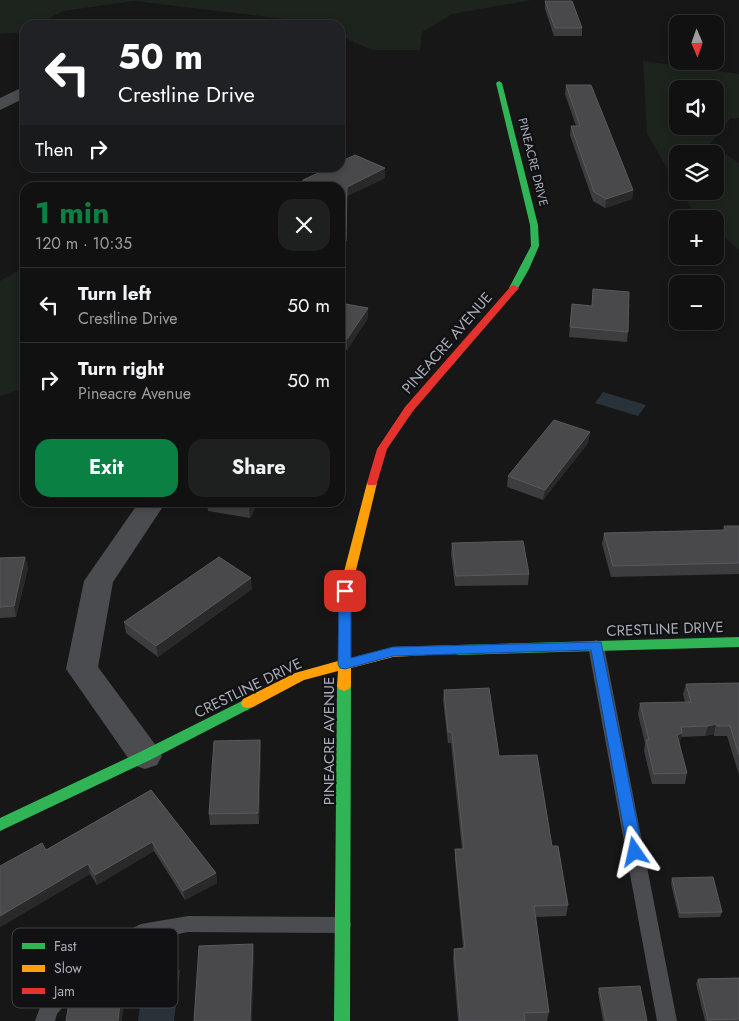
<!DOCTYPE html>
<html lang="en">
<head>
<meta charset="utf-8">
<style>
	:root { --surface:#111; --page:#1e1f1f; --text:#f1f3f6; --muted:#9c9d9f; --line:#303131; --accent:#0b8043 }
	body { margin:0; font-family:Jost,sans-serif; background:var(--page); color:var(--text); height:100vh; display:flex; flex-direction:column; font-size:19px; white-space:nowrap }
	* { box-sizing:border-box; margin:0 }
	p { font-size:16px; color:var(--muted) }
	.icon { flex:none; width:28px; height:28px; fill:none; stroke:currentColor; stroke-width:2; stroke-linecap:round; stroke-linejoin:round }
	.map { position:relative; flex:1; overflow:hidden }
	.side { position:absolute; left:20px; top:182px; width:325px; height:325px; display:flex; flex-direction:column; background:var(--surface); border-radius:15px; box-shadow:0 2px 8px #0003,0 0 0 1px var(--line) }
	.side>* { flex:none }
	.banner { position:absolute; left:20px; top:20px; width:325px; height:152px; border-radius:15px; box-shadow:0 2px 8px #0003,0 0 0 1px var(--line); background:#202124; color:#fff; overflow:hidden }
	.needle { width:32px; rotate:178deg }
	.buttons { position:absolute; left:669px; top:15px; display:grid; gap:10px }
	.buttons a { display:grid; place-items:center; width:55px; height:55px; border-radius:10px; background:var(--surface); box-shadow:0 2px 8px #0003,0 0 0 1px var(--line); font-size:25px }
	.pin { position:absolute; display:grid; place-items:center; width:42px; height:42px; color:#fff; margin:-21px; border-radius:10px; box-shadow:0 2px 8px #0006 }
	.me { position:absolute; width:55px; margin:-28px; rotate:349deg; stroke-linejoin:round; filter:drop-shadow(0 0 4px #0008) }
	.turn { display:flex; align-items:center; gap:18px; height:105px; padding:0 15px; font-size:22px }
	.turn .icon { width:65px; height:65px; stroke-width:2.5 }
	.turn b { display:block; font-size:35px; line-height:42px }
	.then { display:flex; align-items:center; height:48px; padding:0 15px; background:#0003; gap:10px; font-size:19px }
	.round { display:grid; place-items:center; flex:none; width:52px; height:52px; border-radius:15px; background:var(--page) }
	.head { display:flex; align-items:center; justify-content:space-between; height:85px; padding:0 15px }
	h1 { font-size:30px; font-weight:700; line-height:38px; color:var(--accent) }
	.button { display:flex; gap:10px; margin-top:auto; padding:10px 15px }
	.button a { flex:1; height:58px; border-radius:15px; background:var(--accent); color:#fff; font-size:20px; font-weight:700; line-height:58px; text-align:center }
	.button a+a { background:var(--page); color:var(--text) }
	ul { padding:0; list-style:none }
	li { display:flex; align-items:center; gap:15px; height:75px; padding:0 15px; border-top:1px solid var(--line) }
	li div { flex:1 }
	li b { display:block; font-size:19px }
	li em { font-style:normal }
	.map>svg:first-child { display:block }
	.green { fill:#1d241e; fill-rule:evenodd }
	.water { fill:#2a3239 }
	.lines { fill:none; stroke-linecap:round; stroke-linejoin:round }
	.lane { fill:#4b4c50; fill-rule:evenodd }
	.street { fill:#4b4c50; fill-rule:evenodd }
	.fast { fill:#30b455; fill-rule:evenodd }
	.slow { fill:#ff9f0a; fill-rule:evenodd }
	.jam { fill:#e5322d; fill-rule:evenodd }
	.wall { fill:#3d3d3f }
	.shaded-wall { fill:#29292a }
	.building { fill:#49494c; stroke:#58595d }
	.route { fill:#1a73e8; stroke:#114b97 }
	.labels { text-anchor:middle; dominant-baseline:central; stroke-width:4.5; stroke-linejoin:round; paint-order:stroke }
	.far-street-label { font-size:12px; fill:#a8adb8; stroke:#111113 }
	.street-label { font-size:15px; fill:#a8adb8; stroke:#111113 }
	.key { fill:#111113; stroke:#3e4045; stroke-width:1 }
	.key-label { font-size:14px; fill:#a8adb8 }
</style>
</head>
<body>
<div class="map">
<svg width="739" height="1021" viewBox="0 0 739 1021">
	<rect width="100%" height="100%" fill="#171717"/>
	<path class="green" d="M0,0H532L452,14L422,32L420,50H372L340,36V25H313L302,21L134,1L63,11L37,25H25V32L0,34Z
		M643,61L739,74V118L730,119L710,144L739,163V250L715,229V219H703L691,208L681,191H715V154H678L677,185L647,134ZM678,89H715V126H678Z
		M25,267V388L0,396V281Z"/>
	<path class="water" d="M603,392L646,405L638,416L595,403Z
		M145,970H180L174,1021H138Z"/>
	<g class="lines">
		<path class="lane" d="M596,640L601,642L604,646L677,1021H657L588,646L591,642Z
			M188,916L342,917L349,919L351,925L349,931L342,933L188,932L144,941L107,959L81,985L57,1014L55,1021H35L42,1002L67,973L93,947L141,924Z"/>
		<path class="street" d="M25,86V98L0,110V98Z
			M139,502H166L113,582L98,667L157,747L162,756L157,765L145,769L133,765L66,669L84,581Z"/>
		<path class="fast" d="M499,81L502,83L538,225L539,246L529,269L517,290L514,291L509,288L531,246L530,225L496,83Z
			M739,637V647L458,655L454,653L452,650L454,647L458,645Z
			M344,681L349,683L351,686L350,1021H334L337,686L339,683Z
			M248,698L253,699L255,703L253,707L150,760L0,831V818L140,752Z"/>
		<path class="slow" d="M372,479L377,483L351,591V658L393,647L458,645L462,647L464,650L462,653L393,657L351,668V686L349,689L344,691L339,689L337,686L338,671L304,680L253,707L248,708L243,707L241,703L243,699L295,673L338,661L339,591L367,483Z"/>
		<path class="jam" d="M514,285L519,288L517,290L413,411L387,449L377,483L376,485H368L367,483L377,449L405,407L511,286Z"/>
	</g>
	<path class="wall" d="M545,1L582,28V36H554L545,9Z
		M566,85L633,190L632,199L605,208L593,201L570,135L571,126H576L565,94Z
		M385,168V178L347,196L346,251H340V188Z
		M593,289L628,332L627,342L569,337L572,304L592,306Z
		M340,303L368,308V318L347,350L340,348Z
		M590,432L588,443L543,500L507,487L508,476Z
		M207,502H258L250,518L208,511Z
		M724,526H739V574L611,577L602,544L604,533L723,530Z
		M452,543L529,574L528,585L455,586L451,554Z
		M25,557L28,568L16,617L0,618V558Z
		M252,589L158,657L126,633L124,622Z
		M739,683V775L727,736H714V734L705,736L681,737L679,744L687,773L685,784H652L644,751L645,743L638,714L640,703L685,702L683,694L686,684Z
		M444,690L499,756L552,846L568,905L566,916L535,917L549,1012L547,1021H458L453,959L454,949L463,948L455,860V849H462L451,743H448L443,700Z
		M260,740L261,750L259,824L210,825L209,814Z
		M151,790L216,873L217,883L185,900L154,851L97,885L90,874L0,927V866L46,850Z
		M672,878L722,912L720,917L679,918L671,884Z
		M739,978V1021H705L696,984L698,979Z
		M599,988L647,1021H603L598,993Z"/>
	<path class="shaded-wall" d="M385,168V178L347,196L346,251L347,187Z
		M633,190L632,199L605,208L606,199Z
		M368,308V318L347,350V339Z
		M590,432L588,443L543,500L545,490Z
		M252,502H258L250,518L249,508Z
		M25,557L28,568L16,617L14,606Z
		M251,578L252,589L158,657L156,646Z
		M716,724L714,734L705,736L708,726Z
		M682,733L680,743L674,745L677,735Z
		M260,740L261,750L259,824L258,813Z
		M152,842L154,851L97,885L95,875Z
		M88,864L90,874L0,927V916Z
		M216,873L217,883L185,900L183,891Z
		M253,944L254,955L252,1021H250Z
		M121,994L124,1004L122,1021H118Z"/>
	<path class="building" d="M545,1H572L582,28H555Z
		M566,85H591L633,190L606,199L594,192L571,126H580Z
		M355,155L385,168L347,187L346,241H340V188H302L303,180L329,168H340V162Z
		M593,289L629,292L628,332L570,327L572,304L592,306Z
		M340,303L368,308L347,339L340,338Z
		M554,420L590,432L545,490L508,476Z
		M218,502H252L249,508Z
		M724,526H739V563L613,566L604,533L726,530Z
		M523,541L529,574L456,576L452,543Z
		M25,557L14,606L0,607V558Z
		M219,557L251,578L156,646L124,622Z
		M739,683V755L730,726H717L716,724L708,726L681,727L682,733L677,735L687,773L654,774L646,740H649L640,703L691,702L686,684Z
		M489,688L499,756L537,755L552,846H558L568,905L534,906L549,1012L524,1013L525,1021H460L454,949L465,948L455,849H464L452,732H448L444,690Z
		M260,740L258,813L209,814L214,741Z
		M151,790L216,873L183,891L152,842L95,875L88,864L0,916V866L42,843L46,850Z
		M713,877L722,912L680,913L672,878Z
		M253,944L250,1021H194L199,946Z
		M739,978V1019L708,1020L698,979Z
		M640,986L647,1021H606L599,988Z
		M121,994L118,1021H66L70,996Z"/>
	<path class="route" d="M345,587L351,591V658L393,647L601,642L643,852L640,856L635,858L630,856L628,852L591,650L393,656L345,669L340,668L338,664L339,591Z"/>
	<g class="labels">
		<g class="far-street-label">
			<text transform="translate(533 162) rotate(76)">PINEACRE DRIVE</text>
		</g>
		<g class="street-label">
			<text transform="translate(447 343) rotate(-49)">PINEACRE AVENUE</text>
			<text transform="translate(665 629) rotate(-2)">CRESTLINE DRIVE</text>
			<text transform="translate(248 688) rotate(-26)">CRESTLINE DRIVE</text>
			<text transform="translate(329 741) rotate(-90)">PINEACRE AVENUE</text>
		</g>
	</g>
	<rect x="12" y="928" width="166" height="80" rx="8" class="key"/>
	<rect x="22" y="943" width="23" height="6" fill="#30b455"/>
	<rect x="22" y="965" width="23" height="7" fill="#ff9f0a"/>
	<rect x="22" y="988" width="23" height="6" fill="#e5322d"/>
	<g class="key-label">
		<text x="54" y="951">Fast</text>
		<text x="54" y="973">Slow</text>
		<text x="54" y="996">Jam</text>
	</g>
</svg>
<div class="buttons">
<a><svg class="needle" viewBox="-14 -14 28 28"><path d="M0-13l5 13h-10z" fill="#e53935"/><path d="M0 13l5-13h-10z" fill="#9c9d9f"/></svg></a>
<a><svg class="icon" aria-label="sound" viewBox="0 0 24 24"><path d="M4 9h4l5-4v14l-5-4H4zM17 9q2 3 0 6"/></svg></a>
<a><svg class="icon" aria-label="layers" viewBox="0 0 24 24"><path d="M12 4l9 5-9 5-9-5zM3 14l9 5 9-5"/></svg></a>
<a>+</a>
<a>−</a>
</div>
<div class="pin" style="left:345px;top:591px;background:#d93025"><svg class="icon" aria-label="arrive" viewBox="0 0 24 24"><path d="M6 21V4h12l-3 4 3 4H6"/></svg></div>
<svg class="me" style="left:635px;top:852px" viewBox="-20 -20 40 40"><path d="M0-17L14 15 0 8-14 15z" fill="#1a73e8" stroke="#fff" stroke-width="4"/></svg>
<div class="banner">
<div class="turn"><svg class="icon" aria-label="left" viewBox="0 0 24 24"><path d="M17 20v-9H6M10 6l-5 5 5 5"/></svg><div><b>50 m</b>Crestline Drive</div></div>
<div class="then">Then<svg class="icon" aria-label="right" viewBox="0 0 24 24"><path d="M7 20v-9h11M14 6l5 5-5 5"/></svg></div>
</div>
<section class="side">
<div class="head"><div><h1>1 min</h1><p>120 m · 10:35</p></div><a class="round"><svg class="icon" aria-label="close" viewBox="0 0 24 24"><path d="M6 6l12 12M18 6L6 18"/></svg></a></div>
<ul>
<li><svg class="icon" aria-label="left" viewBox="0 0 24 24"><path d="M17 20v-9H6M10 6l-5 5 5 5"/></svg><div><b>Turn left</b><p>Crestline Drive</p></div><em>50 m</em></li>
<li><svg class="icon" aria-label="right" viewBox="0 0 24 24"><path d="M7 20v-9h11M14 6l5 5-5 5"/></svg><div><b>Turn right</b><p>Pineacre Avenue</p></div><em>50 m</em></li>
</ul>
<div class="button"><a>Exit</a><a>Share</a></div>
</section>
</div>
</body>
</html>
